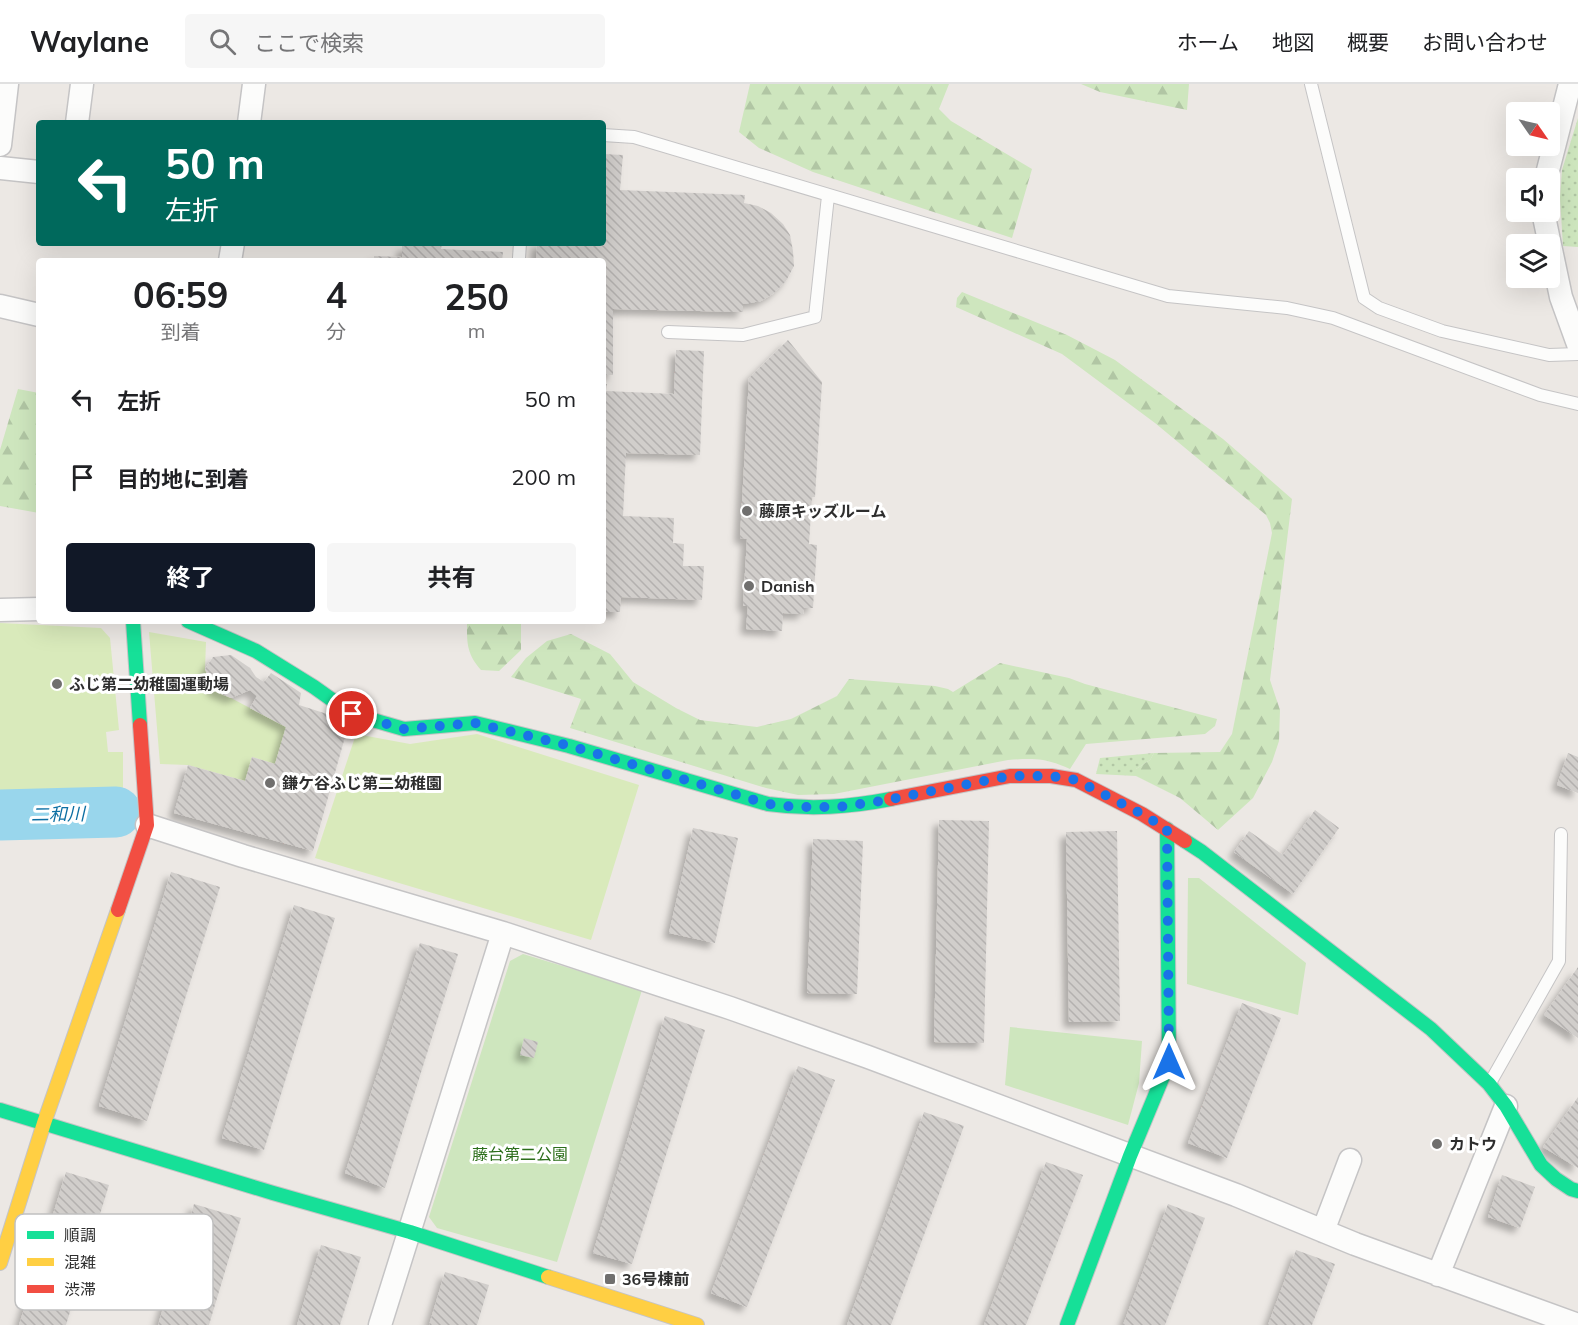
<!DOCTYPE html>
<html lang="ja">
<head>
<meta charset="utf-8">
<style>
	:root { --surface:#fff; --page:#f6f6f6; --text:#202124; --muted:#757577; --line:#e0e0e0; --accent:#111827 }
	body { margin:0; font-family:Mulish,"Noto Sans JP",sans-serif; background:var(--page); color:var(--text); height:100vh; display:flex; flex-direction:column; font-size:22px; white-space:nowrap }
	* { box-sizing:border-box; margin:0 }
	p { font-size:20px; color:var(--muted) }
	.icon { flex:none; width:33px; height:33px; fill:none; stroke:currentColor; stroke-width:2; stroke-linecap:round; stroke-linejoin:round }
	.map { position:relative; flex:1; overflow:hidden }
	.side { position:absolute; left:36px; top:174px; width:570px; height:366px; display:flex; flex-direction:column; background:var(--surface); border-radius:6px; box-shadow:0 6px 24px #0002 }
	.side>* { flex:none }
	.guide { position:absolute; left:36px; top:36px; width:570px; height:126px; border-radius:6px; box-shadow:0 6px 24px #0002; background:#00695c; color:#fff; overflow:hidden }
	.needle { width:39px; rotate:124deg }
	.fabs { position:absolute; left:1506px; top:18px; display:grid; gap:12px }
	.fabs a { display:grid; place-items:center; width:54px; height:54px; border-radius:6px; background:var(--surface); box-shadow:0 6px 24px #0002; font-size:30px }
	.pin { position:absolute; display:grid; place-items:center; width:51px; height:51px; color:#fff; margin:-26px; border:3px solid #fff; border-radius:50%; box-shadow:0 2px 6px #0007 }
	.me { position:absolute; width:66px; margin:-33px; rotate:0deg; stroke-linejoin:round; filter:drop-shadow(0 0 4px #0008) }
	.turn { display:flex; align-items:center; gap:21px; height:126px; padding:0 30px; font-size:27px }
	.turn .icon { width:78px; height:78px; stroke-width:2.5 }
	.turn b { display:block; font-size:42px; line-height:51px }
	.eta { display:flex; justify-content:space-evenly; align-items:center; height:102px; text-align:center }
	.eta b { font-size:36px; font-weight:700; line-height:42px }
	.action { display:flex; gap:12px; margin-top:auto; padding:12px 30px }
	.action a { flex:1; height:69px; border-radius:6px; background:var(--accent); color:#fff; font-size:24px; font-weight:700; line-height:69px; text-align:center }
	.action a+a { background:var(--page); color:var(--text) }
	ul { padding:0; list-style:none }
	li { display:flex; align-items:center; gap:18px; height:78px; padding:0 30px }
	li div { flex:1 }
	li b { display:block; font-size:22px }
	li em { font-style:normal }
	header { display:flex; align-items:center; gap:36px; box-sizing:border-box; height:84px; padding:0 30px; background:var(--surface); border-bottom:2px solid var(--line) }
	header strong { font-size:28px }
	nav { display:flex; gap:33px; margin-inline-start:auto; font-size:21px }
	.search { width:420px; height:54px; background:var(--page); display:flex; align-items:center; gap:15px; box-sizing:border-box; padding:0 21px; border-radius:6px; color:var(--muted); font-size:22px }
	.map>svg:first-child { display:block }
	.grass { fill:url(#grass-dots) }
	.forest { fill:url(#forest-firs) }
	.park { fill:#cee6be }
	.pitch { fill:#d9eabb }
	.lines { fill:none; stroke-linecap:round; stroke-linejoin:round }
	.river { stroke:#99d6ec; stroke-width:51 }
	.building { fill:url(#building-back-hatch); filter:url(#shadow) }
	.lane-casing { stroke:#c5c4c5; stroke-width:14 }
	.street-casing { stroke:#c5c4c5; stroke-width:25 }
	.fast-casing { stroke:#c5c4c5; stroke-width:16 }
	.slow-casing { stroke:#c5c4c5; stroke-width:16 }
	.jam-casing { stroke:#c5c4c5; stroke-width:16 }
	.lane { stroke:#fcfcfb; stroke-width:12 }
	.street { stroke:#fcfcfb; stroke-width:22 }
	.fast { stroke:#16e098; stroke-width:14 }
	.slow { stroke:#ffcf43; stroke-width:14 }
	.jam { stroke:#f24e42; stroke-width:14 }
	.route { stroke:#1a73e8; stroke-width:10; stroke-dasharray:0 18 }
	.poi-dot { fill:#706f6e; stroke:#fff; stroke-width:2 }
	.labels { text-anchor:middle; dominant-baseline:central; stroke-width:6; stroke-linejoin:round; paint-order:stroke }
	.poi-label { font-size:16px; font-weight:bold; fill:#2e2e2e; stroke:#fff; text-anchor:start }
	.park-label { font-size:16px; fill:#2c6e1b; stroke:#fff }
	.water-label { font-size:18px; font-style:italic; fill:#0d6fa3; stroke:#fff }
	.key { fill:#fff; stroke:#c0c0c0; stroke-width:1.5 }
	.key-label { font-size:16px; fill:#2e2e2e }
</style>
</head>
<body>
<header>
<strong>Waylane</strong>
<div class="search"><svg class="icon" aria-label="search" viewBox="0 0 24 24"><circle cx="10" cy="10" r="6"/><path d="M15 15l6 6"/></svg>ここで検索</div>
<nav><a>ホーム</a><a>地図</a><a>概要</a><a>お問い合わせ</a></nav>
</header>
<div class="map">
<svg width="1578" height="1241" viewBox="0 0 1578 1241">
	<defs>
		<pattern id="grass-dots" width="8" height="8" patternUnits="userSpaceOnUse" patternTransform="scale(1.5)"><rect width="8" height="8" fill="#cee6be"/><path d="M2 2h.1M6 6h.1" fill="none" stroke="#b1c6a4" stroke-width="1.8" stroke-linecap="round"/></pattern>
		<pattern id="forest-firs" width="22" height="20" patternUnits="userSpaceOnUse" patternTransform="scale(1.5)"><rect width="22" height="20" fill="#cee6be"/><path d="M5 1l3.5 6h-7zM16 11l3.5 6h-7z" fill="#b1c6a4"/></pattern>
		<pattern id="building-back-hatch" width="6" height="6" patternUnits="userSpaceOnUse" patternTransform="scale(1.5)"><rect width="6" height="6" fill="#d1cecb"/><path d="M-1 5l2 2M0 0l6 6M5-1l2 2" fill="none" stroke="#b4b1af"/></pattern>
		<filter id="shadow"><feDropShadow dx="-5.5" dy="5.5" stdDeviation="3" flood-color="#0004"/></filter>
	</defs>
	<rect width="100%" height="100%" fill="#ece8e4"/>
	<path class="grass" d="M1578,34V163L1563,162L1560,114L1562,86Z
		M1154,669L1150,676L1136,685V692L1096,690L1100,674Z"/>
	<path class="forest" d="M750,0H949L939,25L951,37L1032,85L1012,154L813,88L759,64L739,48Z
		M1081,0H1189L1187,26L1100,8Z
		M962,208L1067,251L1115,276L1223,355L1292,415L1270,596L1280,626L1279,657L1272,678L1253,714L1218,746L1180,714L1136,692V685L1150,676L1154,669L1220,668L1232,650L1272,449L1270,439L1266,431L1155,339L1062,270L956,223L957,214Z
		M18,305L39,309V429L0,422V366Z
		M467,537H521V566L499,587L481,586C466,569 467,558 467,537Z
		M571,550L610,570L633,598L676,624L700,636L757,643L791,635L837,612L849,595L935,602L948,605L953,608L1000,579L1069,594L1085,600L1217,635L1215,642L1205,650L1086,660L1070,685C1046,674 1034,674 1008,676L834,710L798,711L766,704L570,644L581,615L511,593L526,574L547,557Z"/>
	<path class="park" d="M1188,794H1199L1306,879L1298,931L1187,900Z
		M523,870L642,906L557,1178L437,1144L429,1133L510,877Z
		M1010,943L1142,957L1139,999L1128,1041L1005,1001Z"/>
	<path class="pitch" d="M0,539L101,544L110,554L119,646L106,648L108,668H123V718L0,723Z
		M149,548L206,558L205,585L214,607L231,614L286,643L275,680L252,673L245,697L188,681L160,680Z
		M356,650L410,660L477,650L639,701L591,856L315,774Z"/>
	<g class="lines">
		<path class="river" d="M0,731L116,728"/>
	</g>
	<path class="building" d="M603,70L623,71L620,106L745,111L744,119L758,122L771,129L783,140L790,151L793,167L794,182L786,197L774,209L761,217L743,220V228L613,225V291H603V177H536L537,159H603Z
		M418,159H442L441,165L503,168L502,177H374V172L402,173V162H418Z
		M788,256L822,298L815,413H812L809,460L817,461L813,524H804L803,530L783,529L782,547L746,545L748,522H743L747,455L740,454L749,294Z
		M676,266L704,267L700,371L626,369L623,432L674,434L673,459L684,460L683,482H704L702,516L621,513L620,528H603V299L607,300L606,307L674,310Z
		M231,571L250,584L256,593L264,598L271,589L301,609L299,621L327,630L330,640L347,646L313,767L174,729L188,681L245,697L252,673L275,680L286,643L250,624L257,612L250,606L231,614L214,607L205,585L213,573Z
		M1568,669L1578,673V709L1557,701Z
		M1315,726L1339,744L1293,810L1234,768L1249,747L1283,771Z
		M939,736L989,737L984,959L934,958Z
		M693,744L738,754L715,859L669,849Z
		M1117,747L1120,937L1069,938L1066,748Z
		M813,755L863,757L857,910L807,909Z
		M171,788L220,803L147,1037L99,1022Z
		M294,821L335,834L264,1066L222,1054Z
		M420,859L458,870L385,1104L345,1089Z
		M1578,883V954L1544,931Z
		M1242,919L1281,934L1227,1074L1188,1059Z
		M665,932L705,946L632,1180L593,1169Z
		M524,954L538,958L534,974L520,971Z
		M798,982L835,996L747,1223L711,1209Z
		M1578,1013V1084L1543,1063Z
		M924,1028L964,1042L891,1241H847Z
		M1046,1078L1083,1091L1026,1241H984Z
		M66,1088L109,1101L66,1241H19Z
		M1502,1091L1535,1103L1520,1144L1488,1133Z
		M194,1120L241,1134L209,1241H158Z
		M1168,1120L1205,1134L1165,1241H1123Z
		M321,1161L361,1173L340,1241H297Z
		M1296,1166L1335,1180L1312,1241H1268Z
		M445,1188L489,1201L477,1241H429Z"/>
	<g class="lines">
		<g class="lane-casing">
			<path id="lane" d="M1311,0L1364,214L1379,224L1442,247L1549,271L1578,270
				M603,51L634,53L1168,212L1287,224L1333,234L1540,311L1578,320
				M519,174L520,159
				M668,248L743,251L815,233L828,112
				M1490,999L1559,877L1561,750"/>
		</g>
		<g class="street-casing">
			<path id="street" d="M77,39L82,0
				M249,39L254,0
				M0,61L7,0
				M0,84L39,88
				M1546,94L1570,0
				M1543,128L1561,213L1578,260
				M230,177L233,159
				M0,222L39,231
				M0,526L39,525
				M147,741L243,772L503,849L730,924L868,973L1236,1111L1355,1160L1578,1241
				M1323,1147L1350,1076
				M1438,1191L1506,1022
				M380,1241L503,849"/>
		</g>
		<g class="fast-casing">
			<path id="fast" d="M133,537L140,641
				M188,537L256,567L314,603L352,630L404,645L475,639L569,662L768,720C811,726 849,723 891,715
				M1185,757L1202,768L1431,945L1489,1000L1506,1022L1541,1081L1556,1095L1571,1105L1578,1107
				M0,1026L273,1109L410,1148L548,1193
				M1067,1241L1130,1072L1169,978L1167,745"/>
		</g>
		<g class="slow-casing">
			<path id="slow" d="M0,1179L44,1039L118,826
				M548,1193L697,1241"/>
		</g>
		<g class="jam-casing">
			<path id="jam" d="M891,715L1010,692H1051L1076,696L1142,730L1185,757
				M118,826L147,741L140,641"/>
		</g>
		<use href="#lane" class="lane"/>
		<use href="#street" class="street"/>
		<use href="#fast" class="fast"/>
		<use href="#slow" class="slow"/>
		<use href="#jam" class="jam"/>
	</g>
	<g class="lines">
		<path class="route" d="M352,630L404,645L475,639L570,662L768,720L795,723H839L881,717L1010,692H1050L1076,696L1142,730L1167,745L1169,978"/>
	</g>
	<g class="poi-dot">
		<circle cx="747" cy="427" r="6"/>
		<circle cx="749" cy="502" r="6"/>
		<circle cx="57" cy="600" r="6"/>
		<circle cx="270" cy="699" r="6"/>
		<circle cx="1437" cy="1060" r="6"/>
		<rect x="604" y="1189" width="12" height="12" rx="3"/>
	</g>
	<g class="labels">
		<g class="poi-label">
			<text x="759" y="427">藤原キッズルーム</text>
			<text x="761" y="502">Danish</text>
			<text x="69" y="600">ふじ第二幼稚園運動場</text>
			<text x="282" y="699">鎌ケ谷ふじ第二幼稚園</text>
			<text x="1449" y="1060">カトウ</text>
			<text x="622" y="1195">36号棟前</text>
		</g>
		<g class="park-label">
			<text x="520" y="1070">藤台第二公園</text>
		</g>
		<g class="water-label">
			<text transform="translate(58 730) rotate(-1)">二和川</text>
		</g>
	</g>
	<rect x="15" y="1130" width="198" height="96" rx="9" class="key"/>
	<rect x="27" y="1147" width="27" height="8" fill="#16e098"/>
	<rect x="27" y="1174" width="27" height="8" fill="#ffcf43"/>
	<rect x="27" y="1201" width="27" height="8" fill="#f24e42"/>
	<g class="key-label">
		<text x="64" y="1157">順調</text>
		<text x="64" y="1184">混雑</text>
		<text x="64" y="1211">渋滞</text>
	</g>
</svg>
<div class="fabs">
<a><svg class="needle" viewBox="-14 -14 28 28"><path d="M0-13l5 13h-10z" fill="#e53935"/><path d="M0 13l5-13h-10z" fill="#757577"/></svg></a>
<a><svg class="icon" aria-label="sound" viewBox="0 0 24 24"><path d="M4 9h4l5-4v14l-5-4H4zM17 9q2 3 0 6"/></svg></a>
<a><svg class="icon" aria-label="layers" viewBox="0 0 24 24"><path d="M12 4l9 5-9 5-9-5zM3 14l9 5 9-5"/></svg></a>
</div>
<div class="pin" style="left:352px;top:630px;background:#d93025"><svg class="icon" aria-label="arrive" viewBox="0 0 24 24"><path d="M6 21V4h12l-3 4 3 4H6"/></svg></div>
<svg class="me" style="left:1169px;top:978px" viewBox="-20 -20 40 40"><path d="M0-17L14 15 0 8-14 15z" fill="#1a73e8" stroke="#fff" stroke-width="4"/></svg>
<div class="guide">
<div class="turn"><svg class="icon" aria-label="left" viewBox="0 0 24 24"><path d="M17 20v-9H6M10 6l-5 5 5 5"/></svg><div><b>50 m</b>左折</div></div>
</div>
<section class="side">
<div class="eta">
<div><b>06:59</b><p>到着</p></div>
<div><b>4</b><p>分</p></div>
<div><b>250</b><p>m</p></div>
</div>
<ul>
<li><svg class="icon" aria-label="left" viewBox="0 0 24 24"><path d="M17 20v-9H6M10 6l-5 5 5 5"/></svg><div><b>左折</b></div><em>50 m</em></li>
<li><svg class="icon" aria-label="arrive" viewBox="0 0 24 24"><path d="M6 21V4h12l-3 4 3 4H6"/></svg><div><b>目的地に到着</b></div><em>200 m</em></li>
</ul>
<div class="action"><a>終了</a><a>共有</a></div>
</section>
</div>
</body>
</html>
